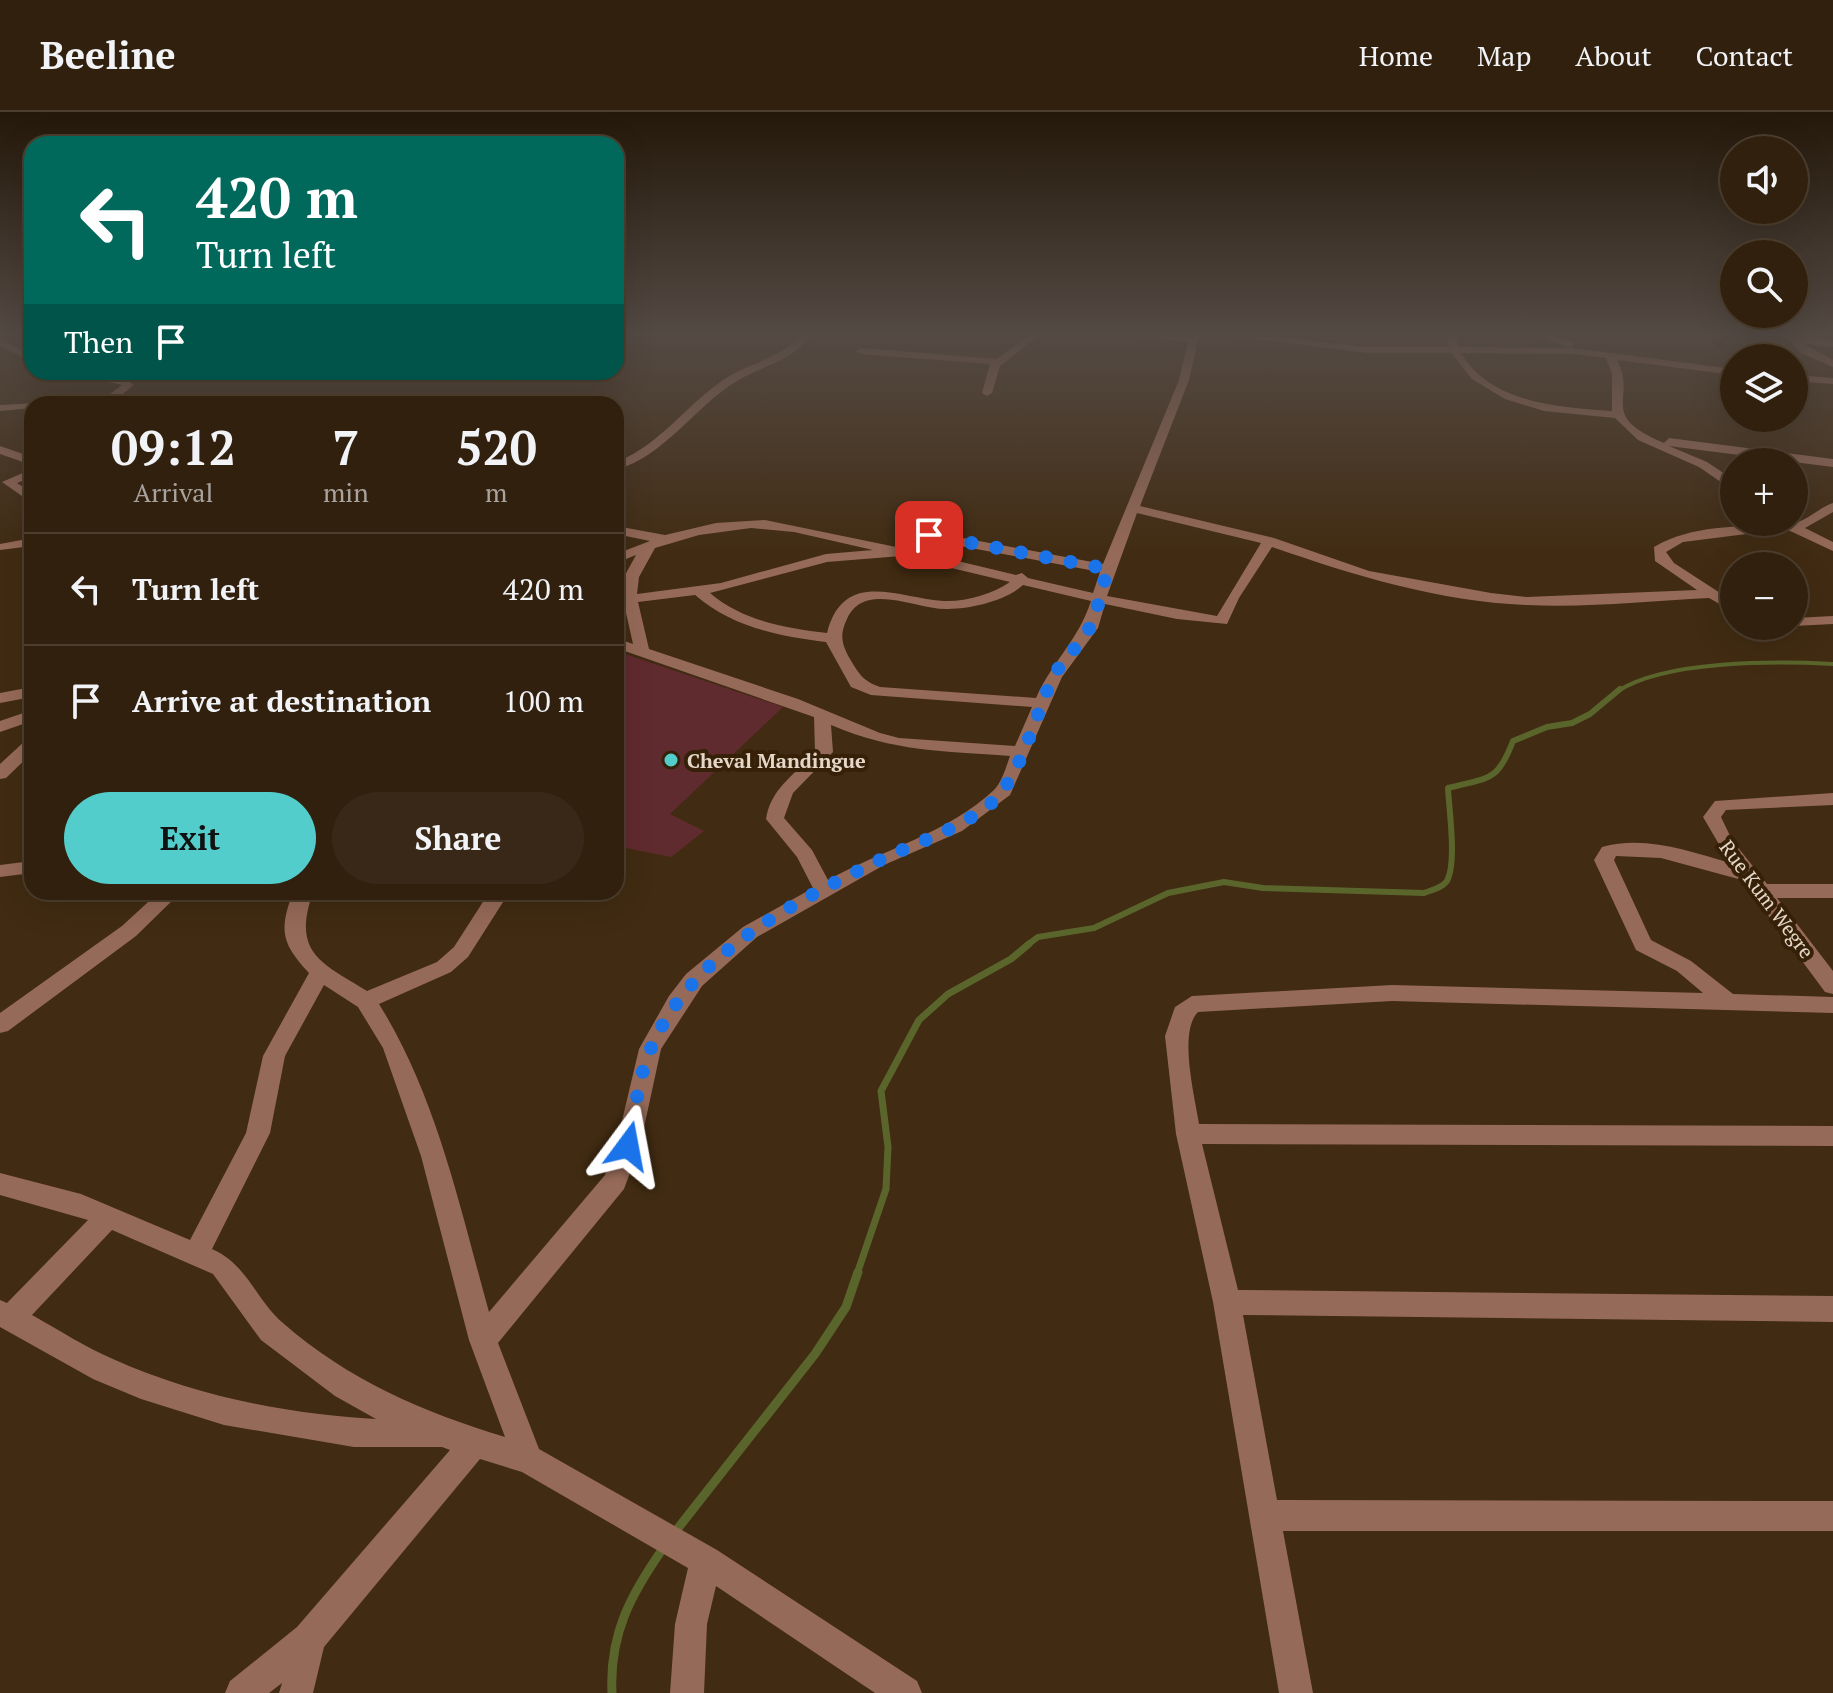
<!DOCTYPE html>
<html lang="en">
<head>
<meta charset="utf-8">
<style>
	:root { --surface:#31200e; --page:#392817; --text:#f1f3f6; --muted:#a8a39e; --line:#4c3e2e; --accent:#53cdcb }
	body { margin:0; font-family:"PT Serif",serif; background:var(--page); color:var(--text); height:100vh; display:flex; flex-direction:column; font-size:30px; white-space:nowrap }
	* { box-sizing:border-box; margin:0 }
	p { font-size:26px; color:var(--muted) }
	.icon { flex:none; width:44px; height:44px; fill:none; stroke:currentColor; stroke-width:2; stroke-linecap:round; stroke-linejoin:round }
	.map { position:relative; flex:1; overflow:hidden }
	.drawer { position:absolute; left:24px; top:284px; width:600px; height:504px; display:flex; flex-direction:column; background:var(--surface); border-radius:24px; box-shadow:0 8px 32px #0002,0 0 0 2px var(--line) }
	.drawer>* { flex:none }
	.hud { position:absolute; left:24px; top:24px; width:600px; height:244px; border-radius:24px; box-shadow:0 8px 32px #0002,0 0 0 2px var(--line); background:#00695c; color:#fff; overflow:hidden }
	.fabs { position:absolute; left:1720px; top:24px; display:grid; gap:16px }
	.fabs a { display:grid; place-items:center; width:88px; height:88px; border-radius:50%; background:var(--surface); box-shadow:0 8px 32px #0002,0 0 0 2px var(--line); font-size:40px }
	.pin { position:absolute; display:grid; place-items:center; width:68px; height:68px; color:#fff; margin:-34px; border-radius:16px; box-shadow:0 4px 12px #0006 }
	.me { position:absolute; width:88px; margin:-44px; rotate:13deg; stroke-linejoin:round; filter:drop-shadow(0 0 6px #0008) }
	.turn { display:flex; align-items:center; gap:28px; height:168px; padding:0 40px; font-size:36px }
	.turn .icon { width:104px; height:104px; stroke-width:2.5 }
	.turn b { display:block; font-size:56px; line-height:68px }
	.then { display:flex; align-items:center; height:76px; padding:0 40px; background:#0003; gap:16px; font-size:30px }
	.eta { display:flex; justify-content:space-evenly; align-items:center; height:136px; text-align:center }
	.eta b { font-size:48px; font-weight:700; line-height:56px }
	.button { display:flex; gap:16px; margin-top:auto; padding:16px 40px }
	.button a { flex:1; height:92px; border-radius:48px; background:var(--accent); color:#111; font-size:32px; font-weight:700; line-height:92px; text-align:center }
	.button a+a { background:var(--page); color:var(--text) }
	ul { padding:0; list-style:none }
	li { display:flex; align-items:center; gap:24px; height:112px; padding:0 40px; border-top:2px solid var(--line) }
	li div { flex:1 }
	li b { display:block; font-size:30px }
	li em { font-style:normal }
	header { display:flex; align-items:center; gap:48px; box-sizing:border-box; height:112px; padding:0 40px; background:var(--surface); border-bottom:2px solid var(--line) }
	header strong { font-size:38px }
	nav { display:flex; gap:44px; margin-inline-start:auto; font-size:28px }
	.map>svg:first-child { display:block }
	.green { fill:#602b2f }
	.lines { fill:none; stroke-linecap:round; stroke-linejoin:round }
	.stream-far3 { stroke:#5a652c; stroke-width:4 }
	.stream-far2 { stroke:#5a652c; stroke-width:6 }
	.stream-far1 { stroke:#5a652c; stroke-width:7 }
	.stream { stroke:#5a652c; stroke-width:9 }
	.minor { fill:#966a58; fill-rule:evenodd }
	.route { stroke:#1a73e8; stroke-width:14; stroke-dasharray:0 25.2 }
	.poi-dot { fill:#53cdcb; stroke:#362108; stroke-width:3 }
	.labels { text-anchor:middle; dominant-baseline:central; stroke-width:8; stroke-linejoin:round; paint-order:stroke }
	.poi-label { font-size:20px; font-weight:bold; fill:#e6d8c9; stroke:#362108; text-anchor:start }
	.street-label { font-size:20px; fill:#e6d8c9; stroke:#362108 }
</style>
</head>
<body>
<header>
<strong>Beeline</strong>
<nav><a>Home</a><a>Map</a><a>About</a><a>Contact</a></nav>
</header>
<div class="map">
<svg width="1833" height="1581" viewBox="0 0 1833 1581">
	<rect width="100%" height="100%" fill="#412b12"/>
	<path class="green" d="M616,539L783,595L670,702L704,719L671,745L616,734Z"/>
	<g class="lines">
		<path class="stream-far3" d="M1618,579C1666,548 1776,549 1833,552"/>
		<path class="stream-far2" d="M1026,834L1038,825L1094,816L1168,781L1224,770L1263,776L1424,781C1432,778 1442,776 1447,769C1457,750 1449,698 1448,676C1489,665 1497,671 1513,629L1547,615L1572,611L1590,602L1620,577"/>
		<path class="stream-far1" d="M857,1162L886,1077L888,1035L881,979L919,908L948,882L1011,847L1029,832"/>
		<path class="stream" d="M675,1420L815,1242L846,1195L858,1160
			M612,1581C609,1522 631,1482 664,1435"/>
		<path class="minor" d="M801,223H811C794,248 762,254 737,269C694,295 666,343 616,358V350C662,333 689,288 731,263C754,250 784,244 801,223Z
			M1029,223H1040L1000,254L992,281L987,284L982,281L990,252L861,242L856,239L861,236L997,247Z
			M1125,223H1199L1189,268L1140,394L1274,426L1369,459L1491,481L1527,485L1697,478L1655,449L1654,435C1696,410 1749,416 1794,411C1807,409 1820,395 1833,391V400L1805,416L1833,430V439L1786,417L1683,430L1666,440L1674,451L1734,490V500L1709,486C1649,489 1587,496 1527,493C1440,490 1353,463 1272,435L1239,486L1227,512L1177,507L1105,492L1098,516L1062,565L1010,683L962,719L884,753L757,825L702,874L661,937L640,1034L624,1077L498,1231L539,1337L717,1438L917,1569L922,1581H875L716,1474L707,1512L704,1581H670L675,1512L688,1456L522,1360L480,1347L324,1535L313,1581H279L282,1571L269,1581H225L230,1569L297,1515L450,1338L442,1335H354L224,1313L141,1287L93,1267L0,1215V1188L7,1191L88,1108L0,1083V1061L81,1082L190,1128L246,1021L263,944L309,861C281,831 279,818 293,780H313C292,841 320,850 367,879L437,850L454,835L488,782H502L505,787L468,845L451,860L379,892C437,985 460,1096 489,1200L605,1063L616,1034L639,937L669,884L686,862L743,815L813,776L797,745L766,707C771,675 796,663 815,639L814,605L616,536V526L633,532L624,492L616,493V485L622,484L624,465L636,443L616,451V442L650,429L616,422V414L665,423L716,411L765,408L901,436L925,419L1103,452L1179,268L1188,230ZM1137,401L1261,431L1217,504L1107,484ZM751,416L794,420L873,438L826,442L721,471L637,482L639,465L655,436L699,423ZM928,428L1100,460L1093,481L1028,466L1022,461L1016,463L916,439ZM901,444L1010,470C993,482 965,490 944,489C897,486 844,456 827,521C785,516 743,509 710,481L827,450ZM1023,473L1091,489C1078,529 1053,548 1036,586L880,575C863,569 859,562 850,547C842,533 839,523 847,507C864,468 917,498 948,497C971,497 1006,489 1023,473ZM695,483C732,515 778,524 826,530L851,575L871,583L1032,595L1015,634L899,626L880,621L798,587L649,537L638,490ZM831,613C895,640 942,639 1010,644C1006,655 1002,670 994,678C948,721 882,738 828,768L812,738L784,706L793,681L833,640ZM324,873L358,895L383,936L421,1044L469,1228L505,1325C423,1300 348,1268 283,1211C256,1188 247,1152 212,1137L270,1021L285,944ZM112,1118L213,1162L261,1228L335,1284L376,1307C287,1302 195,1284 113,1247C85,1235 59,1218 32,1203Z
			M1225,223H1257L1368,235H1449L1447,223H1457L1459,235L1571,236L1534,223H1549L1575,231L1571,236L1734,257V263L1617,248C1638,288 1596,302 1664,331L1669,326L1833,347V355L1669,334L1707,350L1734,368V379L1699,355L1638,328L1615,306L1544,299L1505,287L1472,267L1451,241H1368ZM1461,241L1575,242L1606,246L1612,262V299C1560,295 1491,292 1461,241Z
			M1785,223L1833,229V235L1804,232L1833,248V255L1801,241Z
			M0,227L32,243V250L0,234Z
			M78,260L120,264L134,273L110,292H97L122,273L79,263Z
			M1794,263L1833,266V272L1794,269Z
			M36,291L32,296L0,299V293Z
			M0,334L32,345V353L0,342Z
			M32,357V365L17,371L32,381V391L2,370Z
			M32,426V434L0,438V432Z
			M1833,504V512L1794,514H1792L1794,506Z
			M32,575V585L0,591V581Z
			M32,598V609L0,620V609Z
			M32,627V641L6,666L0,667V652L26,628Z
			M1833,681V693L1726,698L1721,705L1732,728L1767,772H1833V786H1777L1833,859V882L1825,880L1742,768L1661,746L1616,744L1614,748L1651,828L1691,849L1733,882L1833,885V901L1392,889L1198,900C1178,920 1195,985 1199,1012L1833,1014V1034L1202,1032L1238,1178L1833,1184V1210L1243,1203L1277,1388L1833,1389V1419H1283L1313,1581H1279L1213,1190L1176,1022L1165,924L1175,895L1192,884L1392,873L1703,881L1677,859L1636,838L1594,748L1602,735C1645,723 1689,739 1730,751L1703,705L1715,689Z
			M32,749V761L0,765V753Z
			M159,780H181L136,824L8,919L0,921V901L122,814Z"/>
	</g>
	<linearGradient id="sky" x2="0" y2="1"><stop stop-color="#24180a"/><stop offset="0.5" stop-color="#544a44"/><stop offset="1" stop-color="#544a44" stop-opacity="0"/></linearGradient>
	<rect width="1833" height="444" fill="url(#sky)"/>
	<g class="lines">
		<path class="route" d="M628,1034C635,1002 638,964 652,934C692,842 791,792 876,750C914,731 957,719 990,692C1021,667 1035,601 1054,564C1063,546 1081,533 1090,515C1098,497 1102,476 1108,457L929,423"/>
	</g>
	<circle class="poi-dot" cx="671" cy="648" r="8"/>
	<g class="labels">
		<g class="poi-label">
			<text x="687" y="648">Cheval Mandingue</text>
		</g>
		<g class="street-label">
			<text transform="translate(1767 787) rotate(53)">Rue Kum Wegre</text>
		</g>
	</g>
</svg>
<div class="fabs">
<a><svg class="icon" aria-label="sound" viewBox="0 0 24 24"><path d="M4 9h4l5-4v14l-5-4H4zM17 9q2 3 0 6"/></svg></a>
<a><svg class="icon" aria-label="search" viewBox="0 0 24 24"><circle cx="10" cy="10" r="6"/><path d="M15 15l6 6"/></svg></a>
<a><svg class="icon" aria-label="layers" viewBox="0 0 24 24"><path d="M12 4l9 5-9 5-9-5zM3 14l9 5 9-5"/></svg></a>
<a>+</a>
<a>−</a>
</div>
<div class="pin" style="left:929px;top:423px;background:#d93025"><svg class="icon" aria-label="arrive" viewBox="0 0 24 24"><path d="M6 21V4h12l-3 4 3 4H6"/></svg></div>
<svg class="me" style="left:628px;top:1034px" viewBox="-20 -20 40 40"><path d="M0-17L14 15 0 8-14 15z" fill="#1a73e8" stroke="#fff" stroke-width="4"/></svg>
<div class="hud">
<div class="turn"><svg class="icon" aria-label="left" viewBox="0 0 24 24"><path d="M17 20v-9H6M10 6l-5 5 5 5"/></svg><div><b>420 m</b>Turn left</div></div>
<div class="then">Then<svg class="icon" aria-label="arrive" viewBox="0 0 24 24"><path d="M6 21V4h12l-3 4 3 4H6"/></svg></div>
</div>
<section class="drawer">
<div class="eta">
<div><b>09:12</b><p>Arrival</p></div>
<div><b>7</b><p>min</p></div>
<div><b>520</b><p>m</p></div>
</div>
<ul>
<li><svg class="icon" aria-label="left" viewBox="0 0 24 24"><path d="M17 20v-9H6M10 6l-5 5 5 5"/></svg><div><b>Turn left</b></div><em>420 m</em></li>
<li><svg class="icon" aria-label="arrive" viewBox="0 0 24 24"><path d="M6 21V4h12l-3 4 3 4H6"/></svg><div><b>Arrive at destination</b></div><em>100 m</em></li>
</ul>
<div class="button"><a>Exit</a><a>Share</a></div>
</section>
</div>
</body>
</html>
